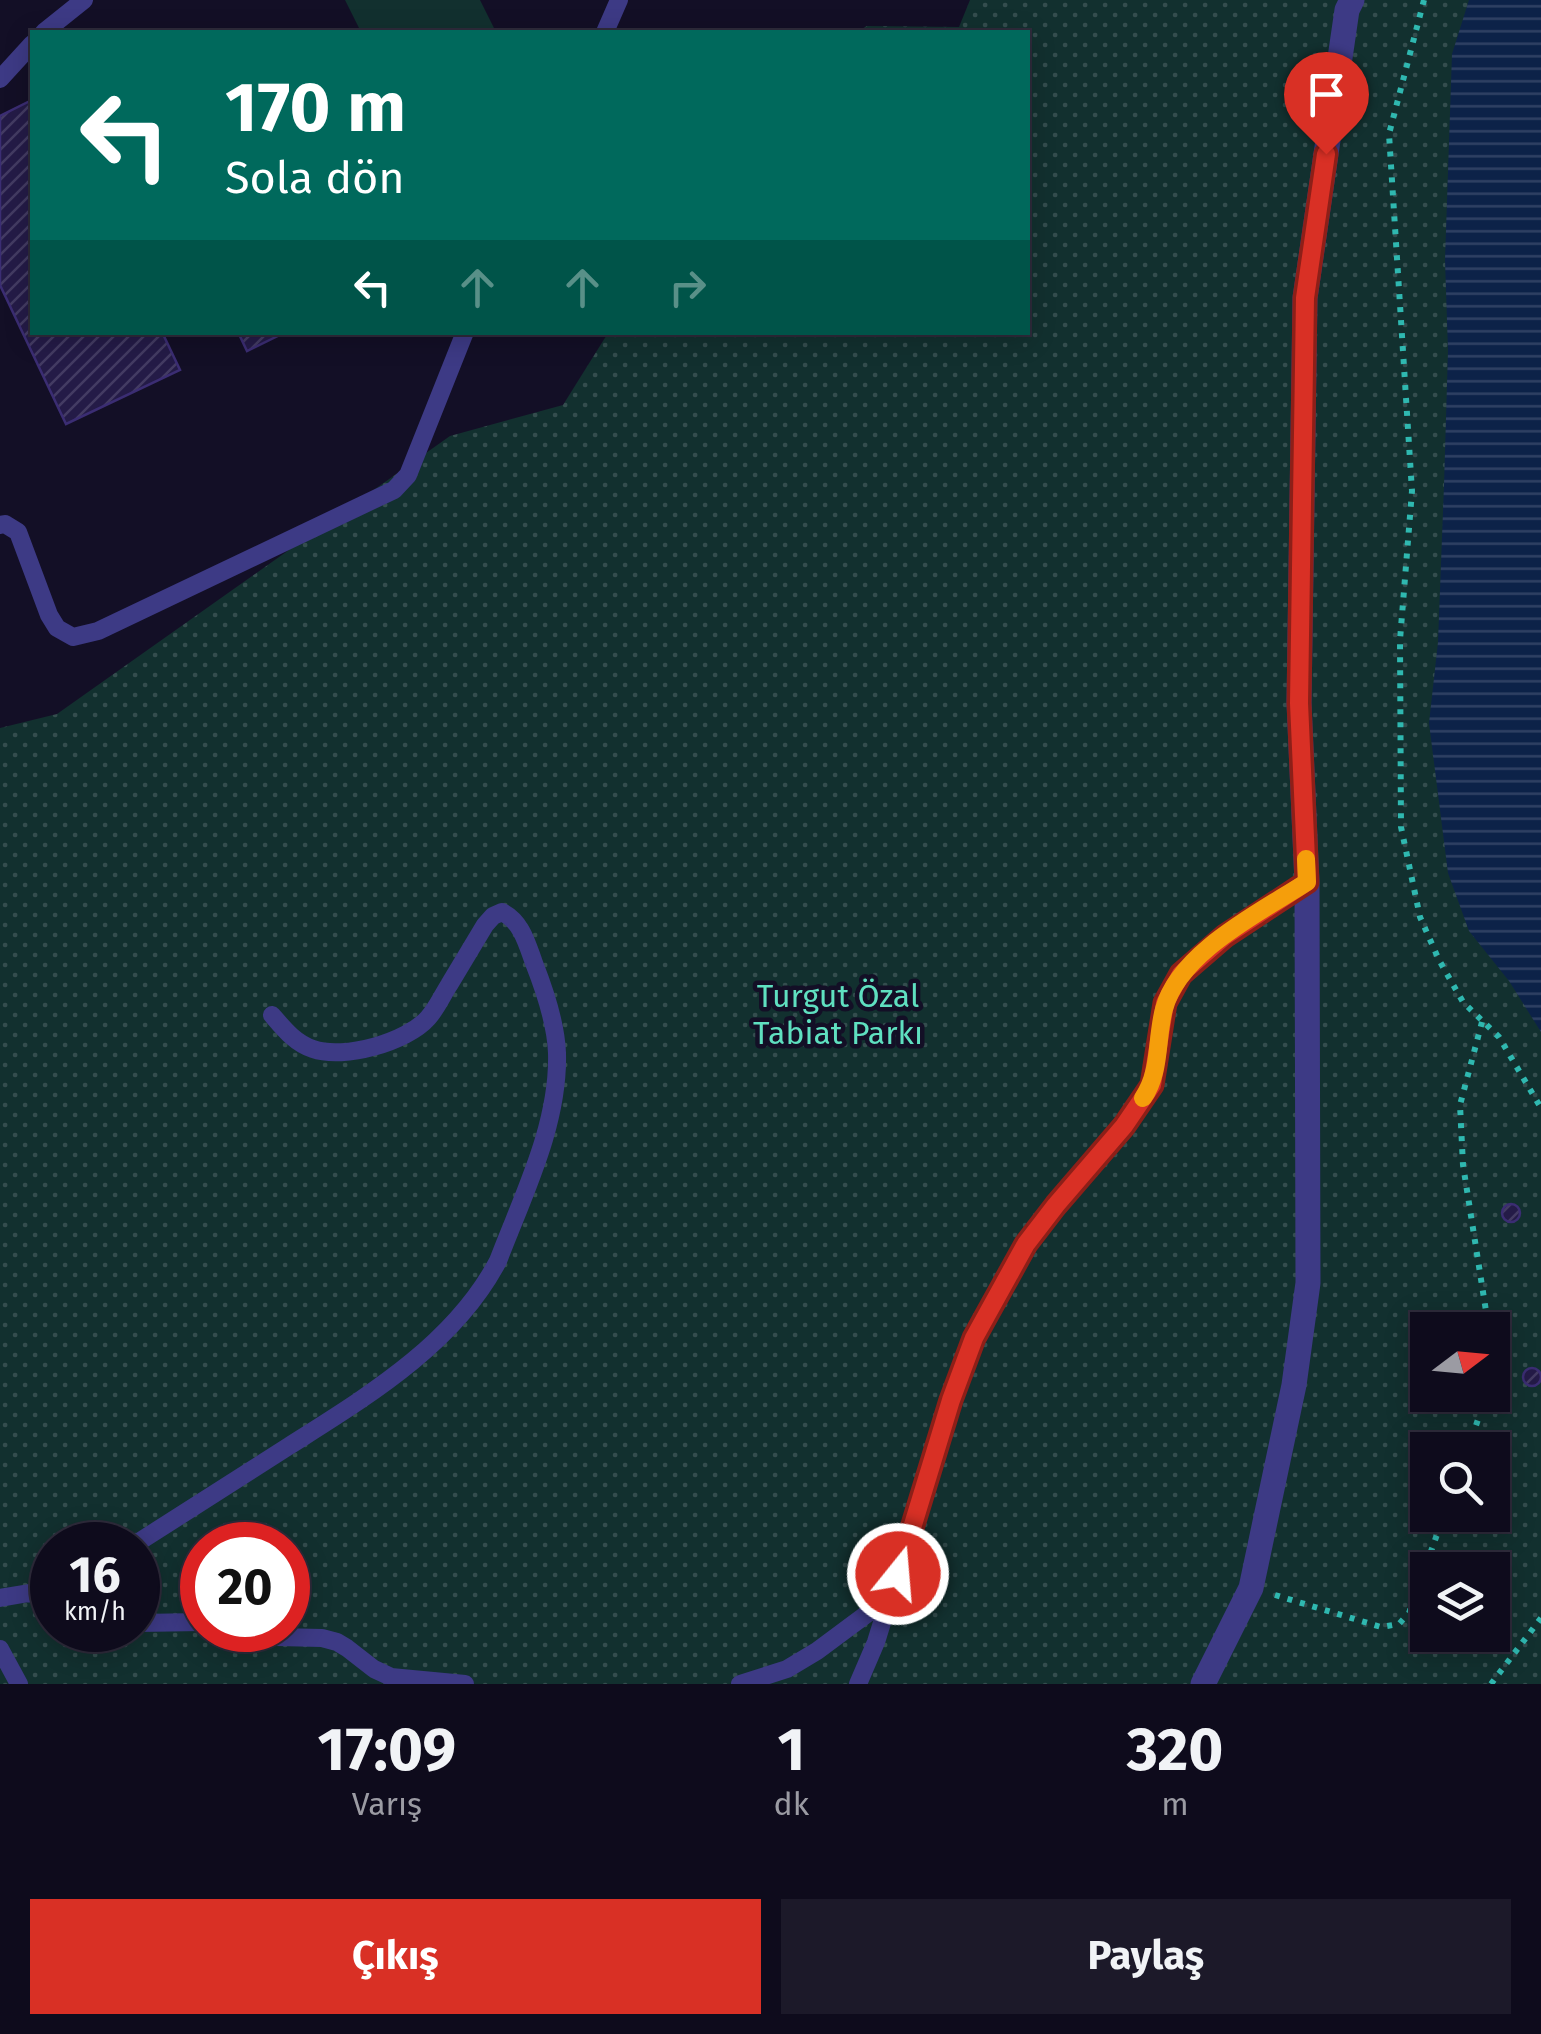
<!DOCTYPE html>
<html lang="tr">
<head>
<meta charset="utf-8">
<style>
	:root { --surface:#0e0b1c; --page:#1c1929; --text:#f1f3f6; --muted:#9b9ba3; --line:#2e2b3b; --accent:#d93025 }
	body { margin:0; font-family:"Fira Sans",sans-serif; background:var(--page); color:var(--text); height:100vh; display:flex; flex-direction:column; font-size:38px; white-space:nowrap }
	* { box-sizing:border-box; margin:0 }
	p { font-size:32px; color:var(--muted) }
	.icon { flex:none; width:55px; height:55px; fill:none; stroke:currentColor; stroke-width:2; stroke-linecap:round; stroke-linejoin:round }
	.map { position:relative; height:1684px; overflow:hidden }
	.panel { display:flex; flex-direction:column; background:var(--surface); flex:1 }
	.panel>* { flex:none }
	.guide { position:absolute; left:30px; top:30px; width:1000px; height:305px; border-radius:0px; box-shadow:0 5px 25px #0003,0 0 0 2px var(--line); background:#00695c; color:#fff; overflow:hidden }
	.needle { width:65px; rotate:74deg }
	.controls { position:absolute; left:1410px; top:1312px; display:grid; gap:20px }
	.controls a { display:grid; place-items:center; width:100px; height:100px; border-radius:0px; background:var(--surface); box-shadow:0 5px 25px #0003,0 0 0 2px var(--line); font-size:50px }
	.speed { position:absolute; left:30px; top:1522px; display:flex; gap:20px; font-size:50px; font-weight:700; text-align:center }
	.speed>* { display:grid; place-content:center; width:130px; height:130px; border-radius:50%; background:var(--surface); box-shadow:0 5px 25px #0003,0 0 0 2px var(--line); line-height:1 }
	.speed small { font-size:25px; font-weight:400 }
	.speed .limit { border:15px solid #d22; background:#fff; color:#111 }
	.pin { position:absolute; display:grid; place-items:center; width:85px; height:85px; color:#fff; margin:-102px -42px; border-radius:50% 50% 50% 0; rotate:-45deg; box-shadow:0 0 10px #0007 }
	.pin .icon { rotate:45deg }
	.me { position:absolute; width:110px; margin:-55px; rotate:17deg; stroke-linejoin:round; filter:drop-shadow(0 0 8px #0008) }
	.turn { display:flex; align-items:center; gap:35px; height:210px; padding:0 30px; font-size:45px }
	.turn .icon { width:130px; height:130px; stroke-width:2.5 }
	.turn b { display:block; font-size:70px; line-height:85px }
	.lanes { display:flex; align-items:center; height:95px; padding:0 30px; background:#0003; justify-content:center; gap:50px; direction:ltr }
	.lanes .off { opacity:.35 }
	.eta { display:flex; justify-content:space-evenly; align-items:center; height:170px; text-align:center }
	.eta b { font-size:60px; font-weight:700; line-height:70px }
	.button { display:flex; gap:20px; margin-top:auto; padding:20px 30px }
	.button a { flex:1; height:115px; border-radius:0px; background:var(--accent); color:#fff; font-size:40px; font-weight:700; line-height:115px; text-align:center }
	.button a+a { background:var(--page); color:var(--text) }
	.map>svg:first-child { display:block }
	.grass { fill:#12302f }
	.park { fill:url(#park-dots); fill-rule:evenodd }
	.water { fill:url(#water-rules) }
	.building { fill:url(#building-hatch); stroke:#3b2d73; stroke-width:2.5 }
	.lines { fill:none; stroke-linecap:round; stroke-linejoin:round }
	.path { stroke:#2fb8b0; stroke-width:6; stroke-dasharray:5 8; stroke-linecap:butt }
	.service { stroke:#3d3a85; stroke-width:18 }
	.minor { stroke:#3d3a85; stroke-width:25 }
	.route-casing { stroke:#8d1f18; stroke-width:25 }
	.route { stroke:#d93025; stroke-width:18 }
	.slow { stroke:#f59e0b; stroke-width:18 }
	.labels { text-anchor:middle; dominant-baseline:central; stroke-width:9; stroke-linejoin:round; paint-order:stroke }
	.park-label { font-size:32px; fill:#5fe0c0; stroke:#130f26 }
</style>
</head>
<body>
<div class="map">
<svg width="1541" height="1684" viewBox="0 0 1541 1684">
	<defs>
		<pattern id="park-dots" width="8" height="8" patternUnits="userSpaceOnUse" patternTransform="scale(2.5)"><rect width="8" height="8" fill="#12302f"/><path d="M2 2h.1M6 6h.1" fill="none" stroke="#344d4e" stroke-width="1.8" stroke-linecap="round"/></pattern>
		<pattern id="water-rules" width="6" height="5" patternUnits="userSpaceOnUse" patternTransform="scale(2.5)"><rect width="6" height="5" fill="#0c2248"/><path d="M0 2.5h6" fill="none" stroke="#2f4163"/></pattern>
		<pattern id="building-hatch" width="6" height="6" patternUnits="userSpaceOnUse" patternTransform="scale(2.5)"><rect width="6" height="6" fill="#241b47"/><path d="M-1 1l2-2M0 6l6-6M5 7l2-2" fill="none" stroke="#433b63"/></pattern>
	</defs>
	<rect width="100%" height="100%" fill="#130f26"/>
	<path class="grass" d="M345,0H480L496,32H361Z"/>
	<path class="park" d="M970,0H1541V1684H0V728L57,714L450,436L563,405L608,333L1028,332V32H856L867,26L959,27ZM1428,1330H1492V1395H1428ZM1428,1450H1492V1515H1428ZM52,1545H138V1630H52ZM202,1545H288V1630H202ZM1428,1570H1492V1635H1428Z"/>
	<path class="water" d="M1469,0H1541V1032L1509,981L1469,931L1448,873L1429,723L1438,642L1444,485L1448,351L1445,260L1452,54Z"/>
	<path class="building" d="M32,100V332H162L180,370L66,424L0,285V116Z
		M238,332H286L247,351Z
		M1502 1213a9 9 0 1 1 18 0a9 9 0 1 1-18 0Z
		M1523 1377a9 9 0 1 1 18 0a9 9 0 1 1-18 0Z
		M1492,1506L1502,1510L1504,1515L1497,1524L1488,1520L1486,1515H1492Z"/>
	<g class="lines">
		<path class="path" d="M1424,0L1389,134L1412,491L1400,640L1401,827L1420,917L1439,960L1463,1002L1499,1037L1541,1108
			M1482,1022L1460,1105L1463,1165L1489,1330
			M1492,1352V1362
			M1468,1450L1486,1395
			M1275,1595L1381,1627L1399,1624L1409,1613L1444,1515
			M1491,1684L1541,1618"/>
		<path class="service" d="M44,32L84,0
			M605,32L619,0
			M0,79L32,44
			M0,525L5,524L18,532L49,615L57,628L73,637L98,631L394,490L408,475L465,332
			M134,1545C185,1512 237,1479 289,1446C366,1397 454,1345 498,1261C523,1195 559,1125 557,1053C556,1023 545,991 534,963C527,944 522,922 502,912L493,916L485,925C473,945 461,965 449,985C442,996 437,1008 428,1018C407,1042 344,1060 313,1049C295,1043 284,1029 272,1015
			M0,1598L29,1593L52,1600
			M138,1623L202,1622
			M262,1630L277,1637L322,1638L337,1642L347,1648L374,1669L391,1677L465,1684
			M0,1649L19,1684
			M740,1684L787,1669L817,1651L891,1596
			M858,1684L876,1642L951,1400L974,1338L1000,1288L1026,1244L1056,1205L1125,1126L1152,1085L1165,1003L1181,974L1225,936L1307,883"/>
		<path class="minor" d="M1203,1684L1251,1588L1294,1385L1308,1283L1307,883L1299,703L1305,298L1347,10L1352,0"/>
	</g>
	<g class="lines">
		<g class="route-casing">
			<path id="route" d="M898,1574L951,1400L974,1338L1026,1244L1056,1205L1124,1126L1152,1085L1165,1003L1181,974L1225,936L1307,882L1299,703L1305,298L1326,154"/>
		</g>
		<use href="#route" class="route"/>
		<path class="slow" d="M1143,1098C1161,1072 1156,1039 1164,1009C1179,952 1261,912 1307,882L1306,859"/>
	</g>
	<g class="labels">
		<g class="park-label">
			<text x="838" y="996">Turgut Özal<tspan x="838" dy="37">Tabiat Parkı</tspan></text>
		</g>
	</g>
</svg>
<div class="controls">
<a><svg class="needle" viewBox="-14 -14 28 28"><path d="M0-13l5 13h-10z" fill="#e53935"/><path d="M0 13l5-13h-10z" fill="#9b9ba3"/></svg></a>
<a><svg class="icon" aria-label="search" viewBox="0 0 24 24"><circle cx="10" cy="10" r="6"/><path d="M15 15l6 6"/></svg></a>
<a><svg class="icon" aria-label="layers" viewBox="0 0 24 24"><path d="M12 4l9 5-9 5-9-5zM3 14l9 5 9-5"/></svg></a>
</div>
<div class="speed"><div>16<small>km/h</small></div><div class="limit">20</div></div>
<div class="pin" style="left:1326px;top:154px;background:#d93025"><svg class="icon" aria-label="arrive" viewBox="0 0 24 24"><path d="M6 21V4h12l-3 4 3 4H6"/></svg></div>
<svg class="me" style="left:898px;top:1574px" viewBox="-20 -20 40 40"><circle r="17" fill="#d93025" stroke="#fff" stroke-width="3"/><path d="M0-11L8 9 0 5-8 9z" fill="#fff"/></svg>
<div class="guide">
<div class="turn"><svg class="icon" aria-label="left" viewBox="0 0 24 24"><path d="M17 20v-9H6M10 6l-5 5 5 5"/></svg><div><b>170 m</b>Sola dön</div></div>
<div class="lanes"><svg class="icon" aria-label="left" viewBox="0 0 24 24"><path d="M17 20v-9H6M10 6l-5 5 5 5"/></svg><svg class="icon off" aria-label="ahead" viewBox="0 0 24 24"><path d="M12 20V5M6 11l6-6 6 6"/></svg><svg class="icon off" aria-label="ahead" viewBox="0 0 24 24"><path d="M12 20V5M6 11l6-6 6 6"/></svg><svg class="icon off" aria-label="right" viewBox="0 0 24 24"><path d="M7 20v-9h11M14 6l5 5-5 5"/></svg></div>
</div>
</div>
<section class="panel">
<div class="eta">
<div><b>17:09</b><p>Varış</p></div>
<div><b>1</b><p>dk</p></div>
<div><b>320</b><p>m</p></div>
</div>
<div class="button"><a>Çıkış</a><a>Paylaş</a></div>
</section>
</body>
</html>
